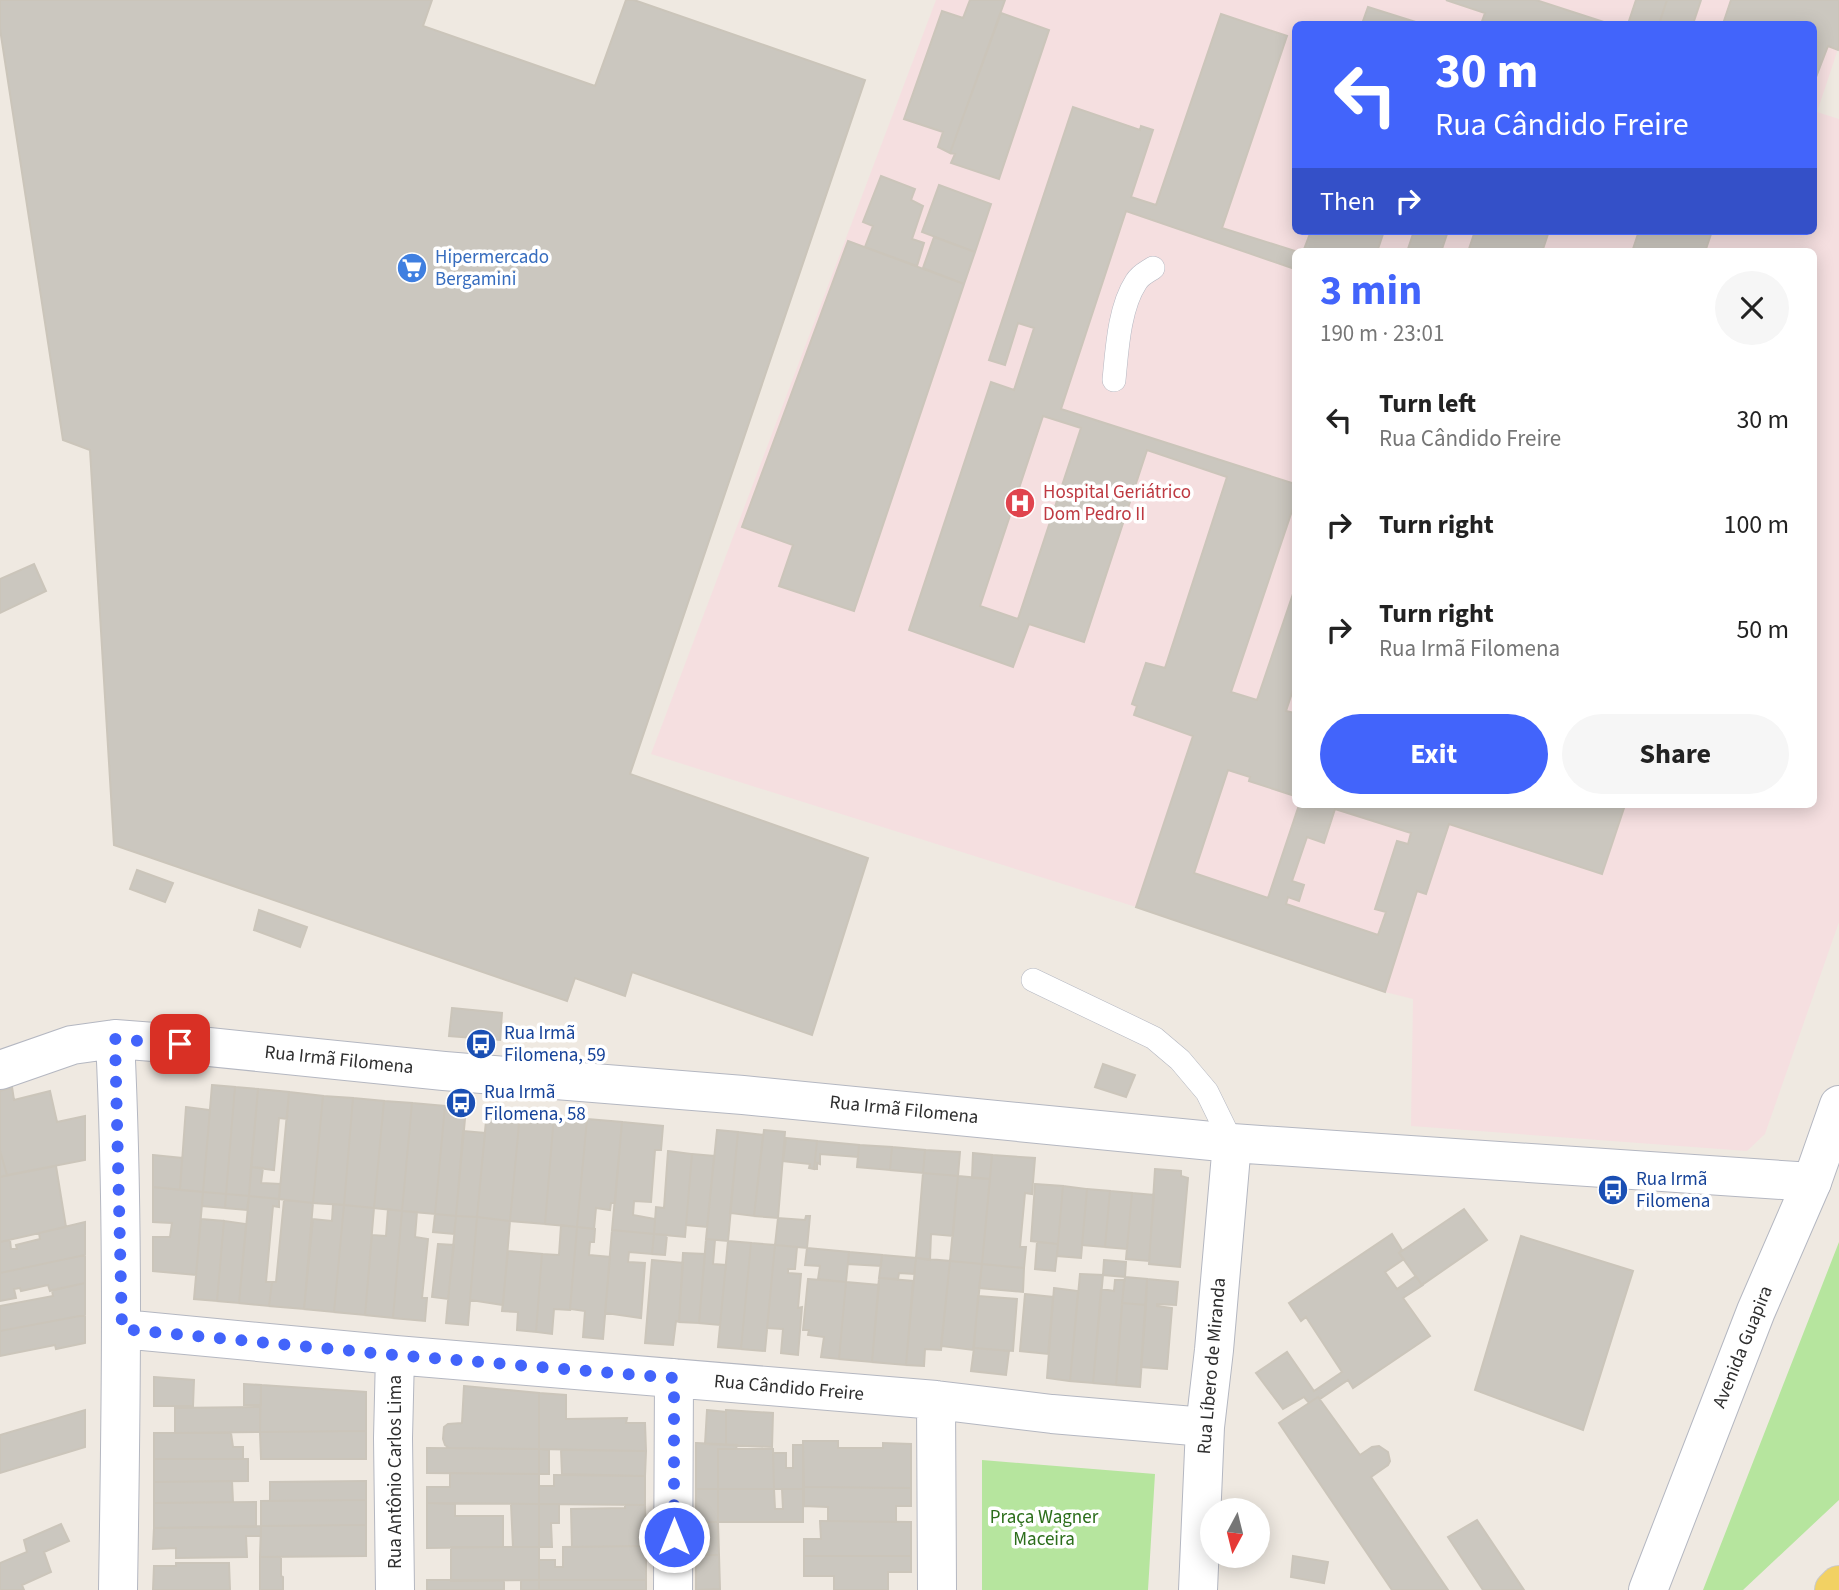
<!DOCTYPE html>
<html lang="en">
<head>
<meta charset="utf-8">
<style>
	:root { --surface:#fff; --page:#f6f6f6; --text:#222; --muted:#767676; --accent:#4264fb }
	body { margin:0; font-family:"Source Sans 3",sans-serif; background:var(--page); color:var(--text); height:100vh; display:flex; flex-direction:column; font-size:26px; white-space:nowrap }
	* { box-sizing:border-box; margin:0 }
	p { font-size:23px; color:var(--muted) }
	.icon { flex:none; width:38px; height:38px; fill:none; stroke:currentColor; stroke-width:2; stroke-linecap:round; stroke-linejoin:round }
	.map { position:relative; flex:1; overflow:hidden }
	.sheet { position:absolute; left:1292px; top:248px; width:525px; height:560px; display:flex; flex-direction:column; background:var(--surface); border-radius:10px; box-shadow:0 4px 18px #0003 }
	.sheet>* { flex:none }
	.top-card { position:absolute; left:1292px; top:21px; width:525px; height:214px; border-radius:10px; box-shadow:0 4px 18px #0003; background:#4264fb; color:#fff; overflow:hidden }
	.needle { width:46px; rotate:187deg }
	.fabs { position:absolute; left:1200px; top:1498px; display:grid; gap:14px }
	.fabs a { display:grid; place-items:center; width:70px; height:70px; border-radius:50%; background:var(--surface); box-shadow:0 4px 18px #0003; font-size:35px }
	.pin { position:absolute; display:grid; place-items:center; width:60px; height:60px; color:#fff; margin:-30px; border-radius:14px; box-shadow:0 4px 10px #0006 }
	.me { position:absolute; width:77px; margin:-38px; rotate:0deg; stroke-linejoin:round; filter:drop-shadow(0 0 5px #0008) }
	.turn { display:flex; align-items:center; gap:24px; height:147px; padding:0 28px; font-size:32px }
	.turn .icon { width:91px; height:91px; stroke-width:2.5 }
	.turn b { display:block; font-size:49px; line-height:60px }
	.then { display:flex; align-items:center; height:66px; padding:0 28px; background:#0003; gap:14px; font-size:26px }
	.round { display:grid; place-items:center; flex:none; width:74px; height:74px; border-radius:37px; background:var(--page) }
	.overview { display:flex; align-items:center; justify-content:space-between; height:119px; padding:0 28px }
	h1 { font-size:42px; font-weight:700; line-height:52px; color:var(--accent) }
	.primary-button { display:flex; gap:14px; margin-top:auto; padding:14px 28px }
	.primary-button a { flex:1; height:80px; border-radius:42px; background:var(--accent); color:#fff; font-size:28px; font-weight:700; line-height:80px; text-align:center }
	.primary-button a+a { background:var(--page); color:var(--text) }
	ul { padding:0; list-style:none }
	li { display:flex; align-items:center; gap:21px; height:105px; padding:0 28px }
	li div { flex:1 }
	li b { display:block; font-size:26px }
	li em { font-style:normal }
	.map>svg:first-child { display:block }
	.medical { fill:#f5dfe0; fill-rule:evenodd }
	.grass { fill:#b6e59e }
	.building { fill:#cbc7bf; stroke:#cbc5ba; stroke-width:2; fill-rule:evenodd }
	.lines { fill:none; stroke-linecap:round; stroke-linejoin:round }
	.lane-casing { stroke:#b4b7c1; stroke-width:24 }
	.street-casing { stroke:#b4b7c1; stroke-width:40 }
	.secondary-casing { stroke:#b4b7c1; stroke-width:40 }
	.primary-casing { stroke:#c9c9c9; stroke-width:40 }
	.lane { stroke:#fff; stroke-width:23 }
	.street { stroke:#fff; stroke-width:38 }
	.secondary { stroke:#fff; stroke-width:38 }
	.primary { stroke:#f2d163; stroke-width:38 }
	.route { stroke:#4264fb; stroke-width:12; stroke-dasharray:0 21.6 }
	.labels { text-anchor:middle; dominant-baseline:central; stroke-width:7; stroke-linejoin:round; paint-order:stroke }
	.shop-label { font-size:19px; fill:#366cbe; stroke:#fff; text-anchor:start }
	.health-label { font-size:19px; fill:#be3a42; stroke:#fff; text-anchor:start }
	.transit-label { font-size:19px; fill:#164399; stroke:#fff; text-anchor:start }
	.street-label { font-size:19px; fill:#2e2e2e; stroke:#fff }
	.park-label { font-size:19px; fill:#2c6e1b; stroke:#fff }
</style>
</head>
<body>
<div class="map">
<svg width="1839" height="1590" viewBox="0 0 1839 1590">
	<rect width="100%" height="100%" fill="#efe9e1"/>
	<path class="medical" d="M936,0H1839V46L1817,112L1839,119V922L1765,1134L1747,1151L1411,1126L1413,999L1385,992L1136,907L651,754ZM1295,24H1813V231H1295ZM1295,252H1813V805H1295Z"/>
	<path class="grass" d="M1839,1242V1500L1743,1590H1703Z
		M982,1460L1155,1474L1148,1590H982Z"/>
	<path class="building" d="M0,0H432L423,26L595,86L626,0H634L865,80L630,774L868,858L812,1035L632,972L625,996L575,978L567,1001L114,845L90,450L63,440L0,29Z
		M970,0H1005L950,153L938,147L943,132L904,119L942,11L963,18Z
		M1446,0H1536L1610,24H1481L1485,13Z
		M1636,0H1667L1659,24H1628Z
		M1667,0H1701L1693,24H1659Z
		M1731,0H1839V46L1838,50L1828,46L1813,85V24H1723Z
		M1368,7L1422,24H1362Z
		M1001,13L1049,30L999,179L951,163L955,154L950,153Z
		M1221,14L1287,36L1222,228L1298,252H1295V269L1126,211L1061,409L1295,484V502L1231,692L1257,700L1295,588V684L1286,711L1295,713V796L1249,781L1250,777L1228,770L1194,873L1268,898L1299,805H1625L1602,874L1449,824L1426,894L1417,891L1385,992L1136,907L1193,736L1134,715L1137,706L1132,704L1146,663L1165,668L1227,477L1147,450L1084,642L1029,624L1013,667L909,630L991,382L1014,390L1034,328L1018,323L1005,365L989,360L1073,107L1140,130L1141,126L1153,130L1131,197L1156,205ZM1043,416L1081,428L1018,619L980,606ZM1335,809L1411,833L1408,844L1397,841L1375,909L1386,912L1378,935L1286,904L1288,897L1299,901L1304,885L1292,881L1307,837L1324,843Z
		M881,176L915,189L911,200L923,206L912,239L924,243L917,266L865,247L873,226L863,222Z
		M939,185L991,204L975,252L922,232Z
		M1311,231H1384L1377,252H1303Z
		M1414,231H1448L1441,252H1407Z
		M1475,231H1549L1542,252H1468Z
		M1639,231H1712L1705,252H1632Z
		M934,237L975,252L964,284L923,268Z
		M848,241L964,284L854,611L779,586L793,545L742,527Z
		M34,564L46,591L0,613V579Z
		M137,870L173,883L165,902L130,889Z
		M259,910L307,927L300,947L254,930Z
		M452,1008L502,1013L500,1040L449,1036Z
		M1103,1064L1135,1075L1126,1097L1095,1087Z
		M212,1085L235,1087L226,1194L203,1192Z
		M12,1087L14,1100L50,1091L57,1122L85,1116V1160L7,1175L0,1151V1091Z
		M235,1087L258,1089L249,1196L226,1194Z
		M258,1089L289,1092L287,1119L279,1118L274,1170L251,1167Z
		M289,1092L323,1096L313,1203L279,1199Z
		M323,1096L353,1098L344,1205L313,1203Z
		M353,1098L384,1101L374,1208L344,1205Z
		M384,1101L412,1103L402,1211L374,1208Z
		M412,1103L445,1106L435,1214L402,1211Z
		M445,1106L466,1108L456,1216L435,1214Z
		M186,1107L210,1110L203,1192L180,1190Z
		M487,1110L520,1113L510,1221L477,1217Z
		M520,1113L554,1116L545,1224L510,1221Z
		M554,1116L587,1119L577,1227L545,1224Z
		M587,1119L622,1122L615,1203H611L610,1210L596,1208L594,1229L577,1227Z
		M622,1122L663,1126L661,1150H655L651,1202L634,1201L633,1215L655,1219L654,1234L612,1230Z
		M717,1130L738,1132L728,1241L706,1239Z
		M764,1130L785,1132L778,1218L754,1216Z
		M463,1131L485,1133L477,1217L456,1216Z
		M738,1132L763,1135L754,1216L730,1213Z
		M786,1138L817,1141L814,1169L809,1168L810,1164L783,1161Z
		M817,1141L859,1145L858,1157L820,1154V1164L817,1163V1169H814Z
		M859,1145L892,1147L890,1170L857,1167Z
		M892,1147L925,1150L923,1173L890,1170Z
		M925,1150L960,1152L958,1176L923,1173Z
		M0,1151L7,1175L0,1177Z
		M668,1151L692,1154L685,1237L654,1234L656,1207L664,1208Z
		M973,1153L992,1155L990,1179L972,1178Z
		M692,1154L714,1156L707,1227L686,1225Z
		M153,1155L182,1158L180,1190L153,1187Z
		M992,1155L1035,1158L1032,1194L1025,1193L1020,1247H1026L1024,1268L982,1264Z
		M56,1166L66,1227L0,1242V1177Z
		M251,1167L263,1168L261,1183L280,1184L279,1199L249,1196Z
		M1155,1169L1181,1171V1176L1188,1178L1180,1267L1149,1264Z
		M923,1173L958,1176L953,1236L931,1234L930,1260L916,1258Z
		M958,1176L990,1179L982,1264L950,1261Z
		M1035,1184L1063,1186L1058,1244L1031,1241Z
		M1063,1186L1087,1189L1081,1258L1057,1256Z
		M153,1187L203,1192L196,1275L153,1271V1237H170L172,1223L153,1222Z
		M1087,1189L1110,1191L1105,1247L1082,1245Z
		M1110,1191L1132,1193L1127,1249L1105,1247Z
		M203,1192L226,1194L225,1208L202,1206Z
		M1132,1193L1154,1195L1149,1261L1126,1259Z
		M226,1194L249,1196L247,1210L225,1208Z
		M249,1196L279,1199V1207L273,1206L266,1282H272L269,1306L239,1303Z
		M284,1200L313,1203L304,1309L269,1306L272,1282H276Z
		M333,1204L344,1205L334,1312L304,1309L313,1219L332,1221Z
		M344,1205L374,1208L365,1315L334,1312Z
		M388,1209L402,1211L393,1318L365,1315L372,1235L386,1236Z
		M1464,1209L1487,1240L1422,1285L1399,1253Z
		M402,1211L417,1212L415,1237L428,1239L422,1298H427L425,1321L393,1318Z
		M435,1214L456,1216L454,1234L433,1232Z
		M456,1216L477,1217L468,1325L446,1323Z
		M806,1216H810L807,1248L775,1245L778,1218L805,1220Z
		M477,1217L510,1221L503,1305L470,1300Z
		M201,1219L224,1221L217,1301L194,1299Z
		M224,1221L246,1224L239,1303L217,1301Z
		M85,1222V1255L0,1273V1242L10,1240L11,1249H17L16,1245L40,1239L39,1233Z
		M561,1225L577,1227L570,1310L554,1309L552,1334L536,1332L542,1254L559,1255Z
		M577,1227L595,1229L594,1242H590L589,1255L610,1257L603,1339L583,1337L585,1311L570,1309Z
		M612,1230L654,1234L652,1254L629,1252L628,1262L645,1263L641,1318L605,1313Z
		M654,1234L667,1235L665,1255L652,1254Z
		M1392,1234L1402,1250L1399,1253L1404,1259L1385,1272L1397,1289L1416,1276L1422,1285L1423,1284V1285L1403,1298L1430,1336L1353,1388L1348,1380L1320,1399L1318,1397L1309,1403L1304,1397L1283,1409L1256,1373L1287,1352L1314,1391L1342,1372L1306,1317L1301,1321L1289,1303Z
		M1521,1236L1633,1271L1583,1430L1475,1390Z
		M706,1239L715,1240L713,1264L726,1265L720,1325L699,1323Z
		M728,1241L751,1243L741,1349L718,1347Z
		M1037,1242L1058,1244L1055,1271L1035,1269Z
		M751,1243L775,1245L765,1351L741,1349Z
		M438,1244L454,1245L448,1299L432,1297Z
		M775,1245L797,1247L795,1269H788V1273L801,1274L798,1308L802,1307L798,1355L781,1353L783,1329L767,1328Z
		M807,1248L849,1252L846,1282L818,1279L820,1266L805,1265Z
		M508,1251L542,1254L536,1332L517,1330L518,1312L502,1311Z
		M849,1252L882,1255L881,1266L848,1264Z
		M683,1253L705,1254L699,1323L679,1322Z
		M85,1255V1283L50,1291L48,1285L21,1291L20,1288L14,1289L16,1298L0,1301V1273Z
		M882,1255L916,1258L914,1274L899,1273L898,1279L879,1278Z
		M916,1258L950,1261L941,1350L925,1349L924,1366L906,1365Z
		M652,1260L683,1263L679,1322L676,1321L673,1345L645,1343Z
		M1104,1260L1126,1262L1125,1277L1103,1275Z
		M950,1261L982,1264L973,1350L941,1346Z
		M982,1264L1024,1268L1023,1292L979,1288Z
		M1080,1274L1103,1275L1093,1383L1070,1381Z
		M1125,1277L1147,1279L1146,1305L1122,1303Z
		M879,1278L913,1281L906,1365L872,1362Z
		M808,1279L846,1282L839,1359L821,1357L824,1337L808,1335L809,1330H803Z
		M1147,1279L1178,1282L1176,1305L1157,1304V1306L1172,1308L1167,1369L1141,1367Z
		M1115,1280H1124L1116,1385L1093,1383L1101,1289L1114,1291Z
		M846,1282L879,1285L872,1362L839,1359Z
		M85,1283V1315L0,1331V1306L53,1296L52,1290Z
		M1054,1288L1078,1291L1070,1381L1047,1378Z
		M1025,1294L1053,1297L1048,1354L1020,1351Z
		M978,1296L1017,1299L1013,1351L974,1348Z
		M1122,1303L1146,1305L1140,1387L1116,1385Z
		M85,1315V1343L56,1349L55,1345L0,1356V1331Z
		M974,1348L1009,1351L1006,1375L971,1371Z
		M154,1377L194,1380L193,1406H154Z
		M244,1384L261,1385V1405H244Z
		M261,1385L366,1392V1431L260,1432Z
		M464,1386L539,1393V1449L449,1448L445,1445L443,1439L444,1427L448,1424L462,1423Z
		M539,1393L566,1395V1419L627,1418L626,1423H645L646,1451L539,1449Z
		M1318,1397L1360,1455L1372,1447L1379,1446L1388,1452L1390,1461L1388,1465L1371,1477L1448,1590H1392L1279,1423Z
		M260,1407V1432L175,1433V1408Z
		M85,1410V1447L0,1473V1435Z
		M707,1410L726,1412V1445L705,1444Z
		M726,1410L773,1413L772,1447L726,1445Z
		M366,1431V1459H261L260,1432Z
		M154,1433H231L233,1447H243V1459H154Z
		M803,1441H838V1448H883V1443L911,1444V1488L804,1487Z
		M696,1443L737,1445L736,1449H718V1489H696Z
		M793,1445H803V1489H774L773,1453H786V1468H793Z
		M427,1448L539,1449V1474L427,1473Z
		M539,1449L549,1450V1474H539Z
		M718,1449H773L774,1489H718Z
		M561,1450L646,1451L645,1476L562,1474Z
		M154,1459H248V1481L154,1482Z
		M450,1473L539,1474V1504L427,1503V1487H450Z
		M554,1475L645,1476V1505L539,1504V1486H554Z
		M232,1481L233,1502L154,1503V1482Z
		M366,1481V1500L270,1501V1482Z
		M804,1487L911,1488V1506H896V1522L828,1521V1507L804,1506Z
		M696,1489H718V1522H696Z
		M718,1489H774L775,1509H783L782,1489H803V1522H718Z
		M366,1500V1525L261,1526V1501Z
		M256,1502V1527L154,1528V1503Z
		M427,1503L455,1504V1516H503V1547L427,1548Z
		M511,1504H539V1547H513Z
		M539,1504H559V1523H551L552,1547H539Z
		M625,1505H645L646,1546L572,1547L571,1509L625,1508Z
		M1477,1520L1524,1590H1483L1448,1537Z
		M820,1521L911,1522V1556H804V1539H821Z
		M696,1522H718L719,1555H696Z
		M61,1524L69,1541L44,1552L51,1572L22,1585L24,1590H0V1563L27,1552L24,1540Z
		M366,1525V1556L260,1557L261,1526Z
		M261,1526V1536H246L247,1557L176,1558V1548L153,1549L154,1528Z
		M646,1546V1580H539V1560H555V1567H563V1547Z
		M451,1547H539V1580L451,1581Z
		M696,1555H719L720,1589L696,1590Z
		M804,1556H911V1572H888V1590H834V1576H804Z
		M1293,1556L1328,1562L1324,1583L1291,1577Z
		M260,1557H281V1576L283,1577V1590H260Z
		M176,1563H229L230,1590H153L154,1566H176Z
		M427,1580H504V1590H427Z
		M521,1580H539V1590H521Z
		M539,1580H646V1590H539Z"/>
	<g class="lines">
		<g class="lane-casing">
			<path id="lane" d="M1114,380C1117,350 1119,308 1136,282C1140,275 1147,272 1153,268
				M1033,980L1154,1038L1180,1060L1207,1092L1232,1143"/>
		</g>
		<g class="street-casing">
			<path id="street" d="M115,1039C124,1223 121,1406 118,1590
				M0,1070L72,1045L115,1039L180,1044L444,1071L743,1095L1232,1143L1812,1182
				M122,1329L395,1355L936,1400L1052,1414L1205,1427
				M395,1355L393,1438L395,1590
				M936,1400L937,1590
				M673,1590L674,1378
				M1198,1590L1205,1427L1214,1350L1232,1143"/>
		</g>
		<g class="secondary-casing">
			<path id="secondary" d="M1648,1590L1756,1311L1812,1182L1839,1105"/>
		</g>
		<g class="primary-casing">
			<path id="primary" d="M1834,1590L1839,1585"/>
		</g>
		<use href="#lane" class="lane"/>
		<use href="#street" class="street"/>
		<use href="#secondary" class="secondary"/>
		<use href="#primary" class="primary"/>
	</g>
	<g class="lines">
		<path class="route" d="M180,1044L115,1039L122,1329L395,1355L674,1378V1537"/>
	</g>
	<defs>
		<g id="supermarket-disc" transform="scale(1.575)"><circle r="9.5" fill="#3f7fe0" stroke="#fff"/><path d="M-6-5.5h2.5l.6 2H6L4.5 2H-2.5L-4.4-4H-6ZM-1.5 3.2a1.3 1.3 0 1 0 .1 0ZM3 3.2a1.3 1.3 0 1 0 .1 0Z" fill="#fff"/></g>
		<g id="hospital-disc" transform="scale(1.575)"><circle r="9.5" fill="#e0444e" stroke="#fff"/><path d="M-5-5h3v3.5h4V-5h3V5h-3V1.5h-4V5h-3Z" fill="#fff"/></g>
		<g id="bus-disc" transform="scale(1.575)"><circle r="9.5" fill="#1a4fb4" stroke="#fff"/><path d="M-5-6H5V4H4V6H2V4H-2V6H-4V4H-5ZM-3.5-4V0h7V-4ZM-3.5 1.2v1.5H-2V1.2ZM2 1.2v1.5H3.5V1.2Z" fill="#fff"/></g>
	</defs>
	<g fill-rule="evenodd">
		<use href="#supermarket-disc" x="412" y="268"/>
		<use href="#hospital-disc" x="1020" y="503"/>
		<use href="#bus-disc" x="481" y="1044"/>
		<use href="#bus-disc" x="461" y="1103"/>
		<use href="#bus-disc" x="1613" y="1190"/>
	</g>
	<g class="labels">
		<g class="shop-label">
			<text x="435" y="257">Hipermercado<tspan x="435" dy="22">Bergamini</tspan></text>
		</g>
		<g class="health-label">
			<text x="1043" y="492">Hospital Geriátrico<tspan x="1043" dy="22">Dom Pedro II</tspan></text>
		</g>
		<g class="transit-label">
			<text x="504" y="1033">Rua Irmã<tspan x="504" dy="22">Filomena, 59</tspan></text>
			<text x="484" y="1092">Rua Irmã<tspan x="484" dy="22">Filomena, 58</tspan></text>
			<text x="1636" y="1179">Rua Irmã<tspan x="1636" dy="22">Filomena</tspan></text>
		</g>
		<g class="street-label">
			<text transform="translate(339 1060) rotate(6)">Rua Irmã Filomena</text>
			<text transform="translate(904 1110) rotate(6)">Rua Irmã Filomena</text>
			<text transform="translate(1743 1347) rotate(-68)">Avenida Guapira</text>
			<text transform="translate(1212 1366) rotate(-85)">Rua Líbero de Miranda</text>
			<text transform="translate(789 1388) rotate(5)">Rua Cândido Freire</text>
			<text transform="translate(395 1472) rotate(-90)">Rua Antônio Carlos Lima</text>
		</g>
		<g class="park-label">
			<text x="1044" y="1517">Praça Wagner<tspan x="1044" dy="22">Maceira</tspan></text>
		</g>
	</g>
</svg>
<div class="fabs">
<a><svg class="needle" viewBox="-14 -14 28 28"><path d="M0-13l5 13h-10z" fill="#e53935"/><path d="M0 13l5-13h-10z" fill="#767676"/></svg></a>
</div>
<div class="pin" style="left:180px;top:1044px;background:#d93025"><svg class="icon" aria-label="arrive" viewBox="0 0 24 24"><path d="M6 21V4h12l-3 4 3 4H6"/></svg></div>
<svg class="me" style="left:674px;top:1537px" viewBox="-20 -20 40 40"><circle r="17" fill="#4264fb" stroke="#fff" stroke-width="3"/><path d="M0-11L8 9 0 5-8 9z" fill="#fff"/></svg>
<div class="top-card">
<div class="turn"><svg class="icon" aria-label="left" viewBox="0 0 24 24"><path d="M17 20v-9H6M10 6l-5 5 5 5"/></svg><div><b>30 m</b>Rua Cândido Freire</div></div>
<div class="then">Then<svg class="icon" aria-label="right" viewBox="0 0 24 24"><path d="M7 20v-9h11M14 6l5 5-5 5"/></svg></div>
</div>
<section class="sheet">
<div class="overview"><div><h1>3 min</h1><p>190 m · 23:01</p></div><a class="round"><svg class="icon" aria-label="close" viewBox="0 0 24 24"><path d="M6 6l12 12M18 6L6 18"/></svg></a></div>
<ul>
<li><svg class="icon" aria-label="left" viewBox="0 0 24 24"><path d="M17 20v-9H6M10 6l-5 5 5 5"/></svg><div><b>Turn left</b><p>Rua Cândido Freire</p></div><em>30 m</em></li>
<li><svg class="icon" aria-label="right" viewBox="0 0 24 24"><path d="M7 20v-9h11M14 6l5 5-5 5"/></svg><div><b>Turn right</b></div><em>100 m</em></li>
<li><svg class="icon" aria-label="right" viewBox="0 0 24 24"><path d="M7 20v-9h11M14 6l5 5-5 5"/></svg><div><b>Turn right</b><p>Rua Irmã Filomena</p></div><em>50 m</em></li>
</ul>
<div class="primary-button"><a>Exit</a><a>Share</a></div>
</section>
</div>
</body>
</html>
